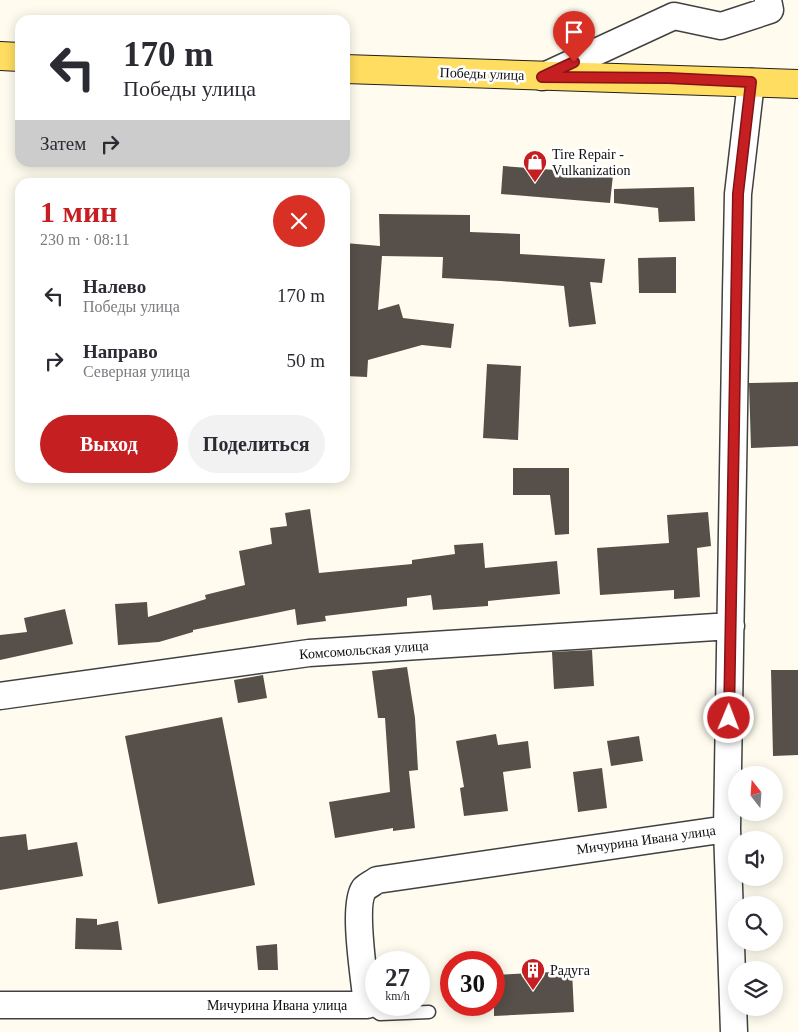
<!DOCTYPE html>
<html lang="ru">
<head>
<meta charset="utf-8">
<style>
	:root { --surface:#fff; --page:#f2f2f3; --text:#2b2b33; --muted:#7c7c81; --accent:#c51f22 }
	body { margin:0; font-family:Georgia,serif; background:var(--page); color:var(--text); height:100vh; display:flex; flex-direction:column; font-size:19px; white-space:nowrap }
	* { box-sizing:border-box; margin:0 }
	p { font-size:16px; color:var(--muted) }
	.icon { flex:none; width:28px; height:28px; fill:none; stroke:currentColor; stroke-width:2; stroke-linecap:round; stroke-linejoin:round }
	.map { position:relative; flex:1; overflow:hidden }
	.panel { position:absolute; left:15px; top:178px; width:335px; height:305px; display:flex; flex-direction:column; background:var(--surface); border-radius:15px; box-shadow:0 2px 12px #0003 }
	.panel>* { flex:none }
	.guide { position:absolute; left:15px; top:15px; width:335px; height:152px; border-radius:15px; box-shadow:0 2px 12px #0003; background:#fff; color:var(--text); overflow:hidden }
	.needle { width:32px; rotate:343deg }
	.fabs { position:absolute; left:728px; top:766px; display:grid; gap:10px }
	.fabs a { display:grid; place-items:center; width:55px; height:55px; border-radius:50%; background:var(--surface); box-shadow:0 2px 12px #0003; font-size:25px }
	.speed { position:absolute; left:365px; top:951px; display:flex; gap:10px; font-size:25px; font-weight:700; text-align:center }
	.speed>* { display:grid; place-content:center; width:65px; height:65px; border-radius:50%; background:var(--surface); box-shadow:0 2px 12px #0003; line-height:1 }
	.speed small { font-size:12px; font-weight:400 }
	.speed .limit { border:8px solid #d22; background:#fff; color:#111 }
	.pin { position:absolute; display:grid; place-items:center; width:42px; height:42px; color:#fff; margin:-51px -21px; border-radius:50% 50% 50% 0; rotate:-45deg; box-shadow:0 0 5px #0007 }
	.pin .icon { rotate:45deg }
	.me { position:absolute; width:55px; margin:-28px; rotate:1deg; stroke-linejoin:round; filter:drop-shadow(0 0 4px #0008) }
	.turn { display:flex; align-items:center; gap:18px; height:105px; padding:0 25px; font-size:22px }
	.turn .icon { width:65px; height:65px; stroke-width:2.5 }
	.turn b { display:block; font-size:35px; line-height:42px }
	.then { display:flex; align-items:center; height:48px; padding:0 25px; background:#0003; gap:10px; font-size:19px }
	.round { display:grid; place-items:center; flex:none; width:52px; height:52px; border-radius:26px; background:var(--page) }
	.summary { display:flex; align-items:center; justify-content:space-between; height:85px; padding:0 25px }
	h1 { font-size:30px; font-weight:700; line-height:38px; color:var(--accent) }
	.cta { display:flex; gap:10px; margin-top:auto; padding:10px 25px }
	.cta a { flex:1; height:58px; border-radius:30px; background:var(--accent); color:#fff; font-size:20px; font-weight:700; line-height:58px; text-align:center }
	.cta a+a { background:var(--page); color:var(--text) }
	ul { padding:0; list-style:none }
	li { display:flex; align-items:center; gap:15px; height:65px; padding:0 25px }
	li div { flex:1 }
	li b { display:block; font-size:19px }
	li em { font-style:normal }
	.map>svg:first-child { display:block }
	.building { fill:#57504a }
	.lines { fill:none; stroke-linecap:round; stroke-linejoin:round }
	.lane-casing { stroke:#414141; stroke-width:15 }
	.street-casing { stroke:#414141; stroke-width:29 }
	.primary-casing { stroke:#1f1f1f; stroke-width:30 }
	.lane { stroke:#fff; stroke-width:12 }
	.street { stroke:#fff; stroke-width:26 }
	.primary { stroke:#ffdd60; stroke-width:28 }
	.route-casing { stroke:#801416; stroke-width:12 }
	.route { stroke:#c51f22; stroke-width:9 }
	.labels { text-anchor:middle; dominant-baseline:central; stroke-width:5; stroke-linejoin:round; paint-order:stroke }
	.street-label { font-size:14px; fill:#0e0e0e; stroke:#fff }
	.poi-label { font-size:14px; fill:#0e0e0e; stroke:#fff; text-anchor:start }
</style>
</head>
<body>
<div class="map">
<svg width="798" height="1032" viewBox="0 0 798 1032">
	<rect width="100%" height="100%" fill="#fffcef"/>
	<path class="building" d="M503,166L569,171V173L613,175L610,203L501,194Z
		M694,187L695,221L659,222L658,208L614,203V189Z
		M379,214L470,215V232L520,234V254L605,259L602,283L590,282L596,324L569,327L564,286L501,281L442,278L443,257L382,256L378,310L399,304L403,318L454,324L451,348L422,345L368,360L367,377L345,376V243L380,246Z
		M676,257V293H639L638,258Z
		M487,364L521,366L518,440L483,438Z
		M798,382V446L751,448L749,383Z
		M513,468H569V534L555,535L550,495H513Z
		M310,509L319,573L412,564V560L455,554L454,545L483,543L485,568L557,561L560,594L488,601V606L433,610L431,595L407,598V606L325,616L326,621L297,625L295,609L193,630V632L159,642L118,645L115,604L147,602L148,617L206,599L205,595L245,585L239,551L272,544L270,528L287,526L285,513Z
		M708,512L711,546L697,548L700,597L674,599V590L600,595L597,548L669,543L667,515Z
		M65,609L73,644L0,660V635L27,632L24,618Z
		M592,650L594,686L554,689L552,652Z
		M407,667L415,718L418,770L409,771L415,828L393,831V828L335,838L329,802L390,792L385,718H378L372,671Z
		M771,670H798V755L773,756Z
		M263,675L267,698L238,703L234,680Z
		M222,717L255,885L158,904L125,736Z
		M496,734L498,745L528,741L531,768L503,772L508,811L464,816L460,788L464,787L456,741Z
		M639,736L643,761L611,766L607,741Z
		M602,768L607,808L578,812L573,772Z
		M26,834L28,850L77,842L83,876L0,890V837Z
		M76,918L97,919V925L118,921L122,950L75,949Z
		M277,944L278,970H258L256,946Z
		M572,971L574,1012L494,1016V975Z"/>
	<g class="lines">
		<g class="lane-casing">
			<path id="lane" d="M367,1005L380,1014L429,1012"/>
		</g>
		<g class="street-casing">
			<path id="street" d="M542,77L674,16L721,26L770,10L768,0
				M0,696L309,653L731,626
				M0,1005H367C365,982 352,906 364,889C367,886 373,883 377,880L727,829
				M734,1032L727,829L736,293L738,194L751,82"/>
		</g>
		<g class="primary-casing">
			<path id="primary" d="M0,56L20,57
				M345,69L798,84"/>
		</g>
		<use href="#lane" class="lane"/>
		<use href="#street" class="street"/>
		<use href="#primary" class="primary"/>
	</g>
	<g class="lines">
		<g class="route-casing">
			<path id="route" d="M574,62L542,77L668,78L751,82L738,194L729,718"/>
		</g>
		<use href="#route" class="route"/>
	</g>
	<defs>
		<g id="shop-pin" transform="scale(1.25)"><path d="M0 17L-7.5 6A9.5 9.5 0 1 1 7.5 6Z" fill="#c51f22" stroke="#fff"/><path d="M-5-2.5h2.3a2.7 3.5 0 0 1 5.4 0H5L5.5 6h-11ZM-1.5-2.5h3a1.5 2.3 0 0 0-3 0Z" fill="#fff"/></g>
		<g id="building-pin" transform="scale(1.25)"><path d="M0 17L-7.5 6A9.5 9.5 0 1 1 7.5 6Z" fill="#c51f22" stroke="#fff"/><path d="M-4-6H4V6H1V3H-1V6H-4ZM-2.5-4.3h1.7v1.8h-1.7ZM.8-4.3h1.7v1.8H.8ZM-2.5-1h1.7V.8h-1.7ZM.8-1h1.7V.8H.8Z" fill="#fff"/></g>
	</defs>
	<g fill-rule="evenodd">
		<use href="#shop-pin" x="535" y="162"/>
		<use href="#building-pin" x="533" y="970"/>
	</g>
	<g class="labels">
		<g class="street-label">
			<text transform="translate(482 74) rotate(2)">Победы улица</text>
			<text transform="translate(364 650) rotate(-4)">Комсомольская улица</text>
			<text transform="translate(646 840) rotate(-8)">Мичурина Ивана улица</text>
			<text x="277" y="1005">Мичурина Ивана улица</text>
		</g>
		<g class="poi-label">
			<text x="552" y="154">Tire Repair -<tspan x="552" dy="16">Vulkanization</tspan></text>
			<text x="550" y="970">Радуга</text>
		</g>
	</g>
</svg>
<div class="fabs">
<a><svg class="needle" viewBox="-14 -14 28 28"><path d="M0-13l5 13h-10z" fill="#e53935"/><path d="M0 13l5-13h-10z" fill="#7c7c81"/></svg></a>
<a><svg class="icon" aria-label="sound" viewBox="0 0 24 24"><path d="M4 9h4l5-4v14l-5-4H4zM17 9q2 3 0 6"/></svg></a>
<a><svg class="icon" aria-label="search" viewBox="0 0 24 24"><circle cx="10" cy="10" r="6"/><path d="M15 15l6 6"/></svg></a>
<a><svg class="icon" aria-label="layers" viewBox="0 0 24 24"><path d="M12 4l9 5-9 5-9-5zM3 14l9 5 9-5"/></svg></a>
</div>
<div class="speed"><div>27<small>km/h</small></div><div class="limit">30</div></div>
<div class="pin" style="left:574px;top:62px;background:#d93025"><svg class="icon" aria-label="arrive" viewBox="0 0 24 24"><path d="M6 21V4h12l-3 4 3 4H6"/></svg></div>
<svg class="me" style="left:729px;top:718px" viewBox="-20 -20 40 40"><circle r="17" fill="#c51f22" stroke="#fff" stroke-width="3"/><path d="M0-11L8 9 0 5-8 9z" fill="#fff"/></svg>
<div class="guide">
<div class="turn"><svg class="icon" aria-label="left" viewBox="0 0 24 24"><path d="M17 20v-9H6M10 6l-5 5 5 5"/></svg><div><b>170 m</b>Победы улица</div></div>
<div class="then">Затем<svg class="icon" aria-label="right" viewBox="0 0 24 24"><path d="M7 20v-9h11M14 6l5 5-5 5"/></svg></div>
</div>
<section class="panel">
<div class="summary"><div><h1>1 мин</h1><p>230 m · 08:11</p></div><a class="round" style="background:#d93025;color:#fff"><svg class="icon" aria-label="close" viewBox="0 0 24 24"><path d="M6 6l12 12M18 6L6 18"/></svg></a></div>
<ul>
<li><svg class="icon" aria-label="left" viewBox="0 0 24 24"><path d="M17 20v-9H6M10 6l-5 5 5 5"/></svg><div><b>Налево</b><p>Победы улица</p></div><em>170 m</em></li>
<li><svg class="icon" aria-label="right" viewBox="0 0 24 24"><path d="M7 20v-9h11M14 6l5 5-5 5"/></svg><div><b>Направо</b><p>Северная улица</p></div><em>50 m</em></li>
</ul>
<div class="cta"><a>Выход</a><a>Поделиться</a></div>
</section>
</div>
</body>
</html>
